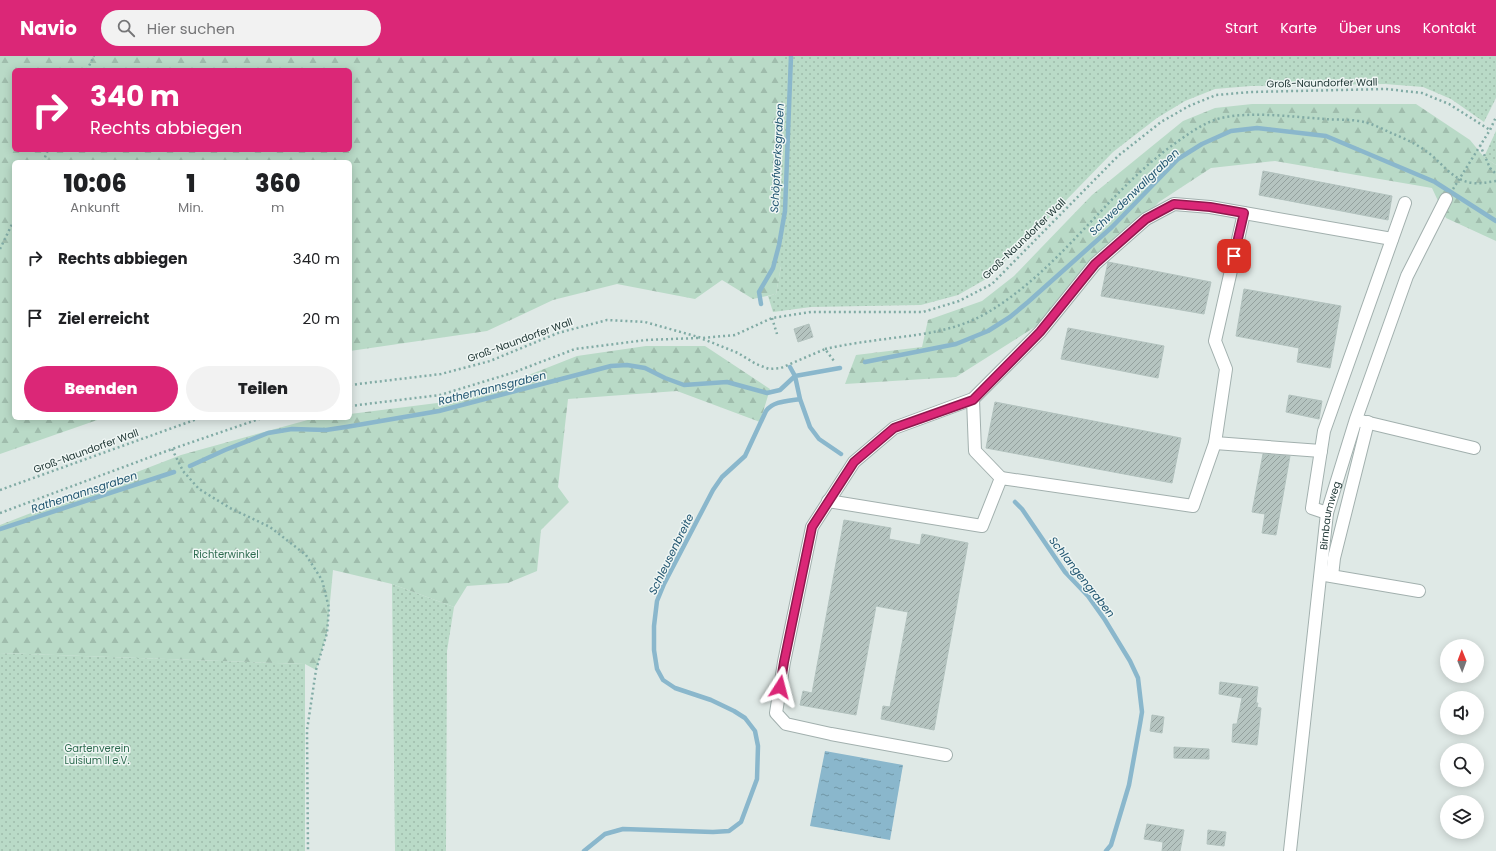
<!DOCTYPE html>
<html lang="de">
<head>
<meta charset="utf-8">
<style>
	:root { --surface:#fff; --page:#f2f2f2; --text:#202124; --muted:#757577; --accent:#db2777 }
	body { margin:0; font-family:Poppins,sans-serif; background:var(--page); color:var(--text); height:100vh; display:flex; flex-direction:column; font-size:15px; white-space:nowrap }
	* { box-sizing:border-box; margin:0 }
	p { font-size:13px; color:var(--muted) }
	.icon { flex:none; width:22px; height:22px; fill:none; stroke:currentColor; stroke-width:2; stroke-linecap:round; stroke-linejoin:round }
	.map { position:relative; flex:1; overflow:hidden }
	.sheet { position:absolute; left:12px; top:104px; width:340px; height:260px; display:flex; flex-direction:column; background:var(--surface); border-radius:6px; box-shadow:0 2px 10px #0003 }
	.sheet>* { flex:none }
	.hud { position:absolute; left:12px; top:12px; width:340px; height:84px; border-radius:6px; box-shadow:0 2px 10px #0003; background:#db2777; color:#fff; overflow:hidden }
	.needle { width:26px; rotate:359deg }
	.fabs { position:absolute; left:1440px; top:583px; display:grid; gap:8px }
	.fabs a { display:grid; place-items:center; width:44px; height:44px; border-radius:50%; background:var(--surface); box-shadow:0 2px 10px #0003; font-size:20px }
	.pin { position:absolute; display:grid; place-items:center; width:34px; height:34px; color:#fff; margin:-17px; border-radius:8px; box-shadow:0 2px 6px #0006 }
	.me { position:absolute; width:44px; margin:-22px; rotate:9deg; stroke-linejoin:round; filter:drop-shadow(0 0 3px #0008) }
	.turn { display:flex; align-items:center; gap:14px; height:84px; padding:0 12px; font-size:18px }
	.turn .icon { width:52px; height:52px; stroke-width:2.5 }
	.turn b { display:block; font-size:28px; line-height:34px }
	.eta { display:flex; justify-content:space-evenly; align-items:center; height:68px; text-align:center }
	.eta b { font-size:24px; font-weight:800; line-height:28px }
	.button { display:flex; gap:8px; margin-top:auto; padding:8px 12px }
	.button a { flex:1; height:46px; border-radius:24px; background:var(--accent); color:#fff; font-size:16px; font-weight:800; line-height:46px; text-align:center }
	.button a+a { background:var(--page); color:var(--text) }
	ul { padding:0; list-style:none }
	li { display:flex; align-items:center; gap:12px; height:60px; padding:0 12px }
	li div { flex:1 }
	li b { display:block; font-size:15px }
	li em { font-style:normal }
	header { display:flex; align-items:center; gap:24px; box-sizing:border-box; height:56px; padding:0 20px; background:var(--accent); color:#fff }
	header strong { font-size:19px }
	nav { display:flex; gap:22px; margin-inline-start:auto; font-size:14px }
	.search { width:280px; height:36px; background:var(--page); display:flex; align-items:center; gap:10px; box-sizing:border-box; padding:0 14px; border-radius:22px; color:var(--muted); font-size:15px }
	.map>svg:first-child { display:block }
	.grass { fill:url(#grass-dots) }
	.forest { fill:url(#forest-firs); fill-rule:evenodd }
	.water { fill:url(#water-ripples) }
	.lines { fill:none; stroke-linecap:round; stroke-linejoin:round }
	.stream { stroke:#8ab7cc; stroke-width:4.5 }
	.building { fill:url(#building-hatch); stroke:#b2c2be }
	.minor-casing { stroke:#a2b0ae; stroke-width:14 }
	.path { stroke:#81aba5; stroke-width:2.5; stroke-dasharray:2 3; stroke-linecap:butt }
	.minor { stroke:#fff; stroke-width:12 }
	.route-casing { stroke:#8e194d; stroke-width:10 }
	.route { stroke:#db2777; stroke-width:7 }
	.labels { text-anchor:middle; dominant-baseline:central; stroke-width:3; stroke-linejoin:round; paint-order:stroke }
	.street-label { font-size:10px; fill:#213836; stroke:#eff6f4 }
	.park-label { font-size:10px; fill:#2e6c50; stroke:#eff6f4 }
	.water-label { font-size:11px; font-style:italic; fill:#205570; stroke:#eff6f4 }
</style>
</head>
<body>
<header>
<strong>Navio</strong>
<div class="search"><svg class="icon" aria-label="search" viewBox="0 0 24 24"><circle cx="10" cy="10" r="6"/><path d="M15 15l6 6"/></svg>Hier suchen</div>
<nav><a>Start</a><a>Karte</a><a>Über uns</a><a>Kontakt</a></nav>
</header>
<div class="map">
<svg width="1496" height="795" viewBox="0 0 1496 795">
	<defs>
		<pattern id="grass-dots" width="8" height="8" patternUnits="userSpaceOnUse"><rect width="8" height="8" fill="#b9dac7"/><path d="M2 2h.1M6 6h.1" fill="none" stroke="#9fbcac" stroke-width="1.8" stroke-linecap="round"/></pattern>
		<pattern id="forest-firs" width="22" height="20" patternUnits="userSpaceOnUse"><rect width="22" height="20" fill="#b9dac7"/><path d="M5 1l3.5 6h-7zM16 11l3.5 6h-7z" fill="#9fbcac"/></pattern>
		<pattern id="water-ripples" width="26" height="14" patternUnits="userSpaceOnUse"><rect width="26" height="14" fill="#8ab7cc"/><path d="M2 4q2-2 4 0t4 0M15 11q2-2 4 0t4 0" fill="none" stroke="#7096a6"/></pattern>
		<pattern id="building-hatch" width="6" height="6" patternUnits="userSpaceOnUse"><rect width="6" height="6" fill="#b5c4c0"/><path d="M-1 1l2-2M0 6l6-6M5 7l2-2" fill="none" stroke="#93a09d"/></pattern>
	</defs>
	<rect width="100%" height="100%" fill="#dfe9e6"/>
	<path class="grass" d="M781,0H1496V42L1484,66L1451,43L1423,31L1385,28L1251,30L1215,33L1185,45L1157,62L1113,96L1041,170L986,223L958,239L921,249L811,251L773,256L768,240L776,238L781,210Z
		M1496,75V109L1484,101Z
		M392,528L454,551L447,595L446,795H395Z
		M0,597L305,608V795H0Z"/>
	<path class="forest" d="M0,0H781V210L776,238L753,243L722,224L695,243L617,228L553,244L487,275L350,295V106H14V362H103L0,398ZM14,14H350V94H14Z
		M1252,48H1416L1470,84L1484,101L1496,109V185L1446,162L1432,132L1275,105L1211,112L1159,146L1049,262L956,321L845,328L856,299L922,291L928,264L982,245L1014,220L1092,139L1183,65L1215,52Z
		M646,290H705L770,333L760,366L677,335L568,343L558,431L569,446L541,474L537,515L508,527L467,530L454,551L392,528L333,514L327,577L316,614L305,608L0,597V469L181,399L315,362H350V358L445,346L511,326L577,300Z"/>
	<path class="water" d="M825,695L903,709L890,784L810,770Z"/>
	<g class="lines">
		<path class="stream" d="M761,248L759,236L773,212L779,189L785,155L791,0
			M865,306L956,288L988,275L1010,261L1028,246L1112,171L1178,103L1202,88L1231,75L1257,72L1326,80L1435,126L1496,165
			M790,311L795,320L800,343L810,371L819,383L841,398
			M795,320L840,312
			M190,410L225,394L268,377L292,373L326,374L346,371L439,355L611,310L627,309L645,312L665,322L684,329L727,326L767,337L780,334L795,320
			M1015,446L1022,453L1065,516L1088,540L1105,564L1130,605L1138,622L1142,656L1140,668L1129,729L1111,789L1106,795
			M0,473L174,416
			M584,795L605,778L623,773L713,776L729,775L741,766L757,723L758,690L755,675L745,662L734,655L711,644L675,632L663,624L657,613L654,594V570L657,545L664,528L713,434L722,421L745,400L766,355C773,345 788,345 800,343"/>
	</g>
	<path class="building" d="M1263,115L1392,140L1388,164L1259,139Z
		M1108,206L1211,226L1204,258L1101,240Z
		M1244,233L1341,250L1330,312L1297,306L1299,292L1236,280Z
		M809,268L813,281L798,286L794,273Z
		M1068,272L1164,290L1158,322L1061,303Z
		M1289,339L1322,345L1319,363L1286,356Z
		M995,346L1181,382L1172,427L986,392Z
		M1263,398L1290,400L1276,479L1262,477L1265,458L1252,456Z
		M844,464L891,472L889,483L920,489L922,478L968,487L934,674L881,663L883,650L890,651L908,556L876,550L856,659L800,649L803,635L812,637Z
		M1220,626L1258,631L1256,647H1258L1257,651L1261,652L1257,689L1232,686L1233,668H1237L1242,642L1219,638Z
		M1152,659L1164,661L1162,677L1150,675Z
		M1174,691L1209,693V703L1174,702Z
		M1147,768L1184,774L1180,795H1162L1163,786L1144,783Z
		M1208,774L1226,776L1224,790L1207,788Z"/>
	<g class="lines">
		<g class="minor-casing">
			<g id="minor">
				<path d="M973,343L975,395L1001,422"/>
				<path d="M1361,365L1474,392"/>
				<path d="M1215,387L1321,395"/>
				<path d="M828,445L982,470L1001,422L1193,450L1215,387L1226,313L1215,285L1244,157"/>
				<path d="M1327,457L1312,452L1324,375L1405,147"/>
				<path d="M1325,519L1419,535"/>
				<path d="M1332,520L1334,502L1368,366"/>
				<path d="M946,699L831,678L786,668L776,657L784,606L812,471L854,406L894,372L973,343L1040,276L1095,208L1146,163L1174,148L1210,151L1392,183"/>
				<path id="s1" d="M1290,795L1327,457L1356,363L1407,220L1446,143"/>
			</g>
		</g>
		<path class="path" d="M87,14L94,0
			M1480,89L1490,112L1496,118
			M43,106L48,94
			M1453,133L1490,74L1496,61
			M0,193L14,164
			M772,262L777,278
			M703,283L738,297L756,308L769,313L781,312L825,293L834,305
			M825,293C847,288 870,285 893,282C926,278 956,274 985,258C1061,214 1107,135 1177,86C1191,76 1205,66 1221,62C1253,55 1293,61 1325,63C1337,64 1352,63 1364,66C1372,68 1381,72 1389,76C1401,81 1415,87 1426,95C1442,106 1452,125 1473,127C1481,128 1488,126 1496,125
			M350,329L441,318L490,305L558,277L607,264L645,266L702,282L735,279L772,262L811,256H923L959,245L992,228L1118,100L1161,66L1189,50L1216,39L1251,36L1386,33L1422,37L1449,48L1490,74
			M350,350L440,339L512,317L575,293L646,284L699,282
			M172,393L183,415L199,433L230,452L270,471L306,499L322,524L329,552L327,577L316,614L307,674L308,795
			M0,434L200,362
			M0,457L172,393L262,362"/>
		<use href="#minor" class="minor"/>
	</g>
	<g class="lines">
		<g class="route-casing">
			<path id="route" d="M780,631L784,606L812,471L854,406L894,372L973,344L1040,276L1095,208L1146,163L1174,148L1210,151L1244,157L1234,200"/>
		</g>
		<use href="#route" class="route"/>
	</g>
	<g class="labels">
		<g class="street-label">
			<text transform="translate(1322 27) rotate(-1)">Groß-Naundorfer Wall</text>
			<text transform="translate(1024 183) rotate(-44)">Groß-Naundorfer Wall</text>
			<text transform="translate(520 284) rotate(-20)">Groß-Naundorfer Wall</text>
			<text transform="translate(86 395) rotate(-20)">Groß-Naundorfer Wall</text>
			<text stroke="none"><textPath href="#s1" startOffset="338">Birnbaumweg</textPath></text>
		</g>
		<g class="park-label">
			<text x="226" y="498">Richterwinkel</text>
			<text x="97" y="692">Gartenverein<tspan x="97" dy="12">Luisium II e.V.</tspan></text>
		</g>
		<g class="water-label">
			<text transform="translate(777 102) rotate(-87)">Schöpfwerksgraben</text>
			<text transform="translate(1134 136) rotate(-44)">Schwedenwallgraben</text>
			<text transform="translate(492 332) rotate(-14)">Rathemannsgraben</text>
			<text transform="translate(84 436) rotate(-18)">Rathemannsgraben</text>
			<text transform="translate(671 498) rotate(-64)">Schleusenbreite</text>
			<text transform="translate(1082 521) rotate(52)">Schlangengraben</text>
		</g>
	</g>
</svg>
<div class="fabs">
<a><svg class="needle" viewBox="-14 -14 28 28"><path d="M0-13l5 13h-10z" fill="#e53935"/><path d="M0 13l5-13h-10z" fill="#757577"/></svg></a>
<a><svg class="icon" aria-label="sound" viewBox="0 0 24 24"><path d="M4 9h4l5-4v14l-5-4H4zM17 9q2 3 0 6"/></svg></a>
<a><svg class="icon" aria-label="search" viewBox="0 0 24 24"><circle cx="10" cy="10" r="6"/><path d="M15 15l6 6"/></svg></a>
<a><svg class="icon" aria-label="layers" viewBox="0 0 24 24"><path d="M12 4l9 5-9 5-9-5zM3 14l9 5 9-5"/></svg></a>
</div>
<div class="pin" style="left:1234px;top:200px;background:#d93025"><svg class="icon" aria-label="arrive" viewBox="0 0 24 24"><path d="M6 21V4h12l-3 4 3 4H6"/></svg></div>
<svg class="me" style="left:780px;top:631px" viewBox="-20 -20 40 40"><path d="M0-17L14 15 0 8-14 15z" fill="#db2777" stroke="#fff" stroke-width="4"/></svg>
<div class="hud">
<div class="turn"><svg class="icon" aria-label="right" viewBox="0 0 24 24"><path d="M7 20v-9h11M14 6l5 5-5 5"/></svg><div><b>340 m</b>Rechts abbiegen</div></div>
</div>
<section class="sheet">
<div class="eta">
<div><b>10:06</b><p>Ankunft</p></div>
<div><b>1</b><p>Min.</p></div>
<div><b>360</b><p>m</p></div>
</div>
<ul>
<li><svg class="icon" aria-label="right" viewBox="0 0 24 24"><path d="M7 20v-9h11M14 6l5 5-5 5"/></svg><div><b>Rechts abbiegen</b></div><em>340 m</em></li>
<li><svg class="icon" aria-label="arrive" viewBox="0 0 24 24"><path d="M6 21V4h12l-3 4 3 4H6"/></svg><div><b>Ziel erreicht</b></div><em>20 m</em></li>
</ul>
<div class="button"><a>Beenden</a><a>Teilen</a></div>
</section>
</div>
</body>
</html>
